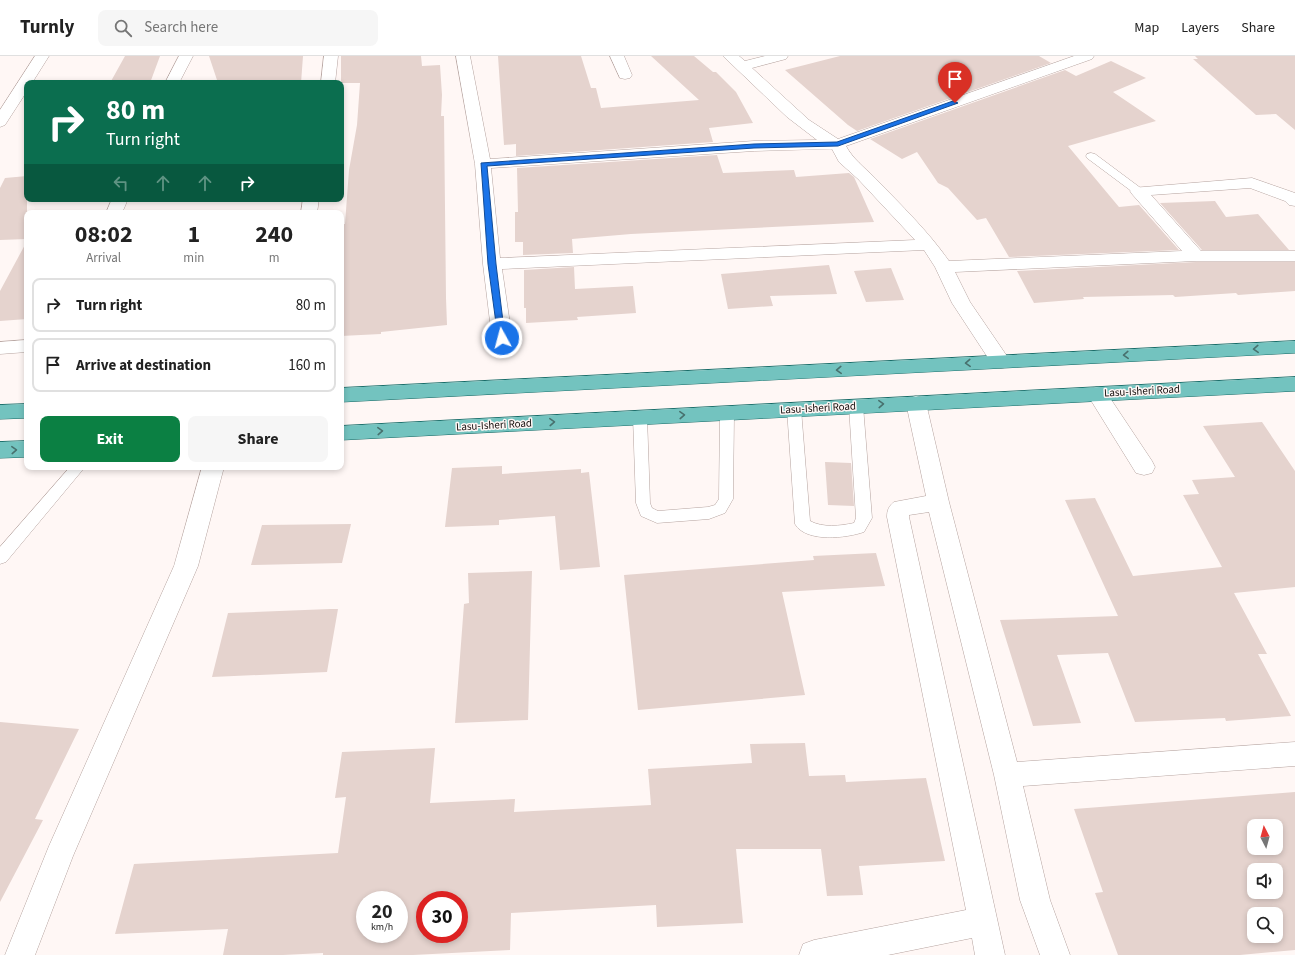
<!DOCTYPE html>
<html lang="en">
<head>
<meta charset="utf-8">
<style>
	:root { --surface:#fff; --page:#f6f6f6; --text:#222; --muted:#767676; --line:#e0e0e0; --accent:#0b8043 }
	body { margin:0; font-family:"Source Sans 3",sans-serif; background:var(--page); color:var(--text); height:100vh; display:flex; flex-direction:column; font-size:15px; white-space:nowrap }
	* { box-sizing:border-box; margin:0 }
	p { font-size:13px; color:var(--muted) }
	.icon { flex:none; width:22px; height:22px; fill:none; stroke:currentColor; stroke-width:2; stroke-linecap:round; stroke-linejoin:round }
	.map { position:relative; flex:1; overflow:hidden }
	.details { position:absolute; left:24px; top:154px; width:320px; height:260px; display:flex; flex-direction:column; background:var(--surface); border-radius:8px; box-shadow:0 2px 6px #0003 }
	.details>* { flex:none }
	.banner { position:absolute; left:24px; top:24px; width:320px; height:122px; border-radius:8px; box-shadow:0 2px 6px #0003; background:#0b6e4f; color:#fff; overflow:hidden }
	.needle { width:26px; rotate:354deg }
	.fabs { position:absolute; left:1247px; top:763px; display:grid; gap:8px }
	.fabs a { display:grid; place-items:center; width:36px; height:36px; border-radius:8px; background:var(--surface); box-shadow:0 2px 6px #0003; font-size:20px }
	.speed { position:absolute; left:356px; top:835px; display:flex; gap:8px; font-size:20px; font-weight:700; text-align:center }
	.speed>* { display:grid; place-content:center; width:52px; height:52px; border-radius:50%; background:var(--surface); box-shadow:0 2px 6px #0003; line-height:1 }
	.speed small { font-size:10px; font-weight:400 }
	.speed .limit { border:6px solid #d22; background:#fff; color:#111 }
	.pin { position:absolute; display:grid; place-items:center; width:34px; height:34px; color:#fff; margin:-41px -17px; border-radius:50% 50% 50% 0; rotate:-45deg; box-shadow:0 0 4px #0007 }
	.pin .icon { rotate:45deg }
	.me { position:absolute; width:44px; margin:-22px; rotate:353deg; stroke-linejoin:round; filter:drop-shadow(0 0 3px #0008) }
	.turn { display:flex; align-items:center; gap:14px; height:84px; padding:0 16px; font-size:18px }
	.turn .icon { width:52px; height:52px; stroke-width:2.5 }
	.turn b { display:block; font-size:28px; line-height:34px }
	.lanes { display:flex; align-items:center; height:38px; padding:0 16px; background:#0003; justify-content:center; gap:20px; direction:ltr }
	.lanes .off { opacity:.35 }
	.eta { display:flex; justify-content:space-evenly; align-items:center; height:68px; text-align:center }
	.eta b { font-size:24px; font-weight:700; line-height:28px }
	.button { display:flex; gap:8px; margin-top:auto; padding:8px 16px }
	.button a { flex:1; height:46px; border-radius:8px; background:var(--accent); color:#fff; font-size:16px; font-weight:700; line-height:46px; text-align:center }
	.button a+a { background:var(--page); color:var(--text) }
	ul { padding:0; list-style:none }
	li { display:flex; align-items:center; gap:12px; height:54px; margin:0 8px 6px; padding:0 8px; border:2px solid var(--line); border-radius:8px }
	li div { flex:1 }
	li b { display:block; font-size:15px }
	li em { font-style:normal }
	header { display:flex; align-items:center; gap:24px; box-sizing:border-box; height:56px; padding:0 20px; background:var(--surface); border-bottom:1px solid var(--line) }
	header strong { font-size:19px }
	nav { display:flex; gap:22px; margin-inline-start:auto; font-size:14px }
	.search { width:280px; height:36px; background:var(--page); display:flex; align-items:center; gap:10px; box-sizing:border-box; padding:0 14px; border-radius:8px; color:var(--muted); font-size:15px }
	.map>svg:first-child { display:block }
	.building { fill:#e5d3ce; fill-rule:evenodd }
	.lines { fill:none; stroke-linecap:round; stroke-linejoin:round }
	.service-casing { stroke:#b5a39f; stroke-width:1 }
	.minor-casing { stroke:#b5a39f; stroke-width:1 }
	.primary-casing { stroke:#146965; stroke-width:1 }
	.service { fill:#fff; fill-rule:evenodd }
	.minor { fill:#fff; fill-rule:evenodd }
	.primary { fill:#73c3bf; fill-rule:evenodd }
	.oneway { stroke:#48716e }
	.route { fill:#1a73e8; stroke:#114b97 }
	.labels { text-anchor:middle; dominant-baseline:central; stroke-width:3; stroke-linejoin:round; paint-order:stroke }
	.street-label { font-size:11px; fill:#130d0b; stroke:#fff7f5 }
</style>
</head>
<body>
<header>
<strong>Turnly</strong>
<div class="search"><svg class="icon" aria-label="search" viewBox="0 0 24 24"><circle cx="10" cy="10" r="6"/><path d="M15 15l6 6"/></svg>Search here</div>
<nav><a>Map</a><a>Layers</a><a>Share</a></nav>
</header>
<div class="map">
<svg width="1295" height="899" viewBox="0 0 1295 899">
	<rect width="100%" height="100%" fill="#fff7f5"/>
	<path class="building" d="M125,0H160L150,27H110Z
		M209,0H303L301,27H218Z
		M341,0H421L422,10L440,9L442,39L441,60H444L446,242L447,269L381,276V278L341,280V168H345L349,114L357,69L360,27H341Z
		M498,0H581L591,32H596L601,52L699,44L651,0H694L713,16H716L736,36L753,67L709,72L713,86L516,100V88L504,89Z
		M840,0H1039L1051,7L857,75L848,69L785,14Z
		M1195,0H1295V74L1276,58L1256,59L1193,3H1198Z
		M1111,5L1146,22L1113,36L1156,65L1068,90L1119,151L1139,149L1179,194L1009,201L986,162L977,164L948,132L938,127L917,96L902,103L870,83L1065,14L1076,20Z
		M717,99L723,117L794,114L796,121L849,117L854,121L874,166L631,178L572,183L573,197L523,199V186H515V156H518L517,112Z
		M27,120V183L0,184V132L5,122Z
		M1215,145L1226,161L1258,158L1289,194H1202L1160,147Z
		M27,185V263L0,265V235Z
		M1196,206H1295V235L1238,239L1236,237L1175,241L1173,239L1083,241L1084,243L1034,247L1017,215Z
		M829,209L837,238L770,240L773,250L728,253L721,218Z
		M574,211L575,233L633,230L636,257L577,261L578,264L526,267V252H524V214Z
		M891,212L904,244L866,246L854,215Z
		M1262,366L1295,415V531L1234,537L1267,598H1258L1291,660L1226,665L1225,662L1135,666L1108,597L1057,599L1081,667L1033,670L1000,564L1118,560L1065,444L1095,442L1133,520L1222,511L1183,439L1199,438L1192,424L1235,421L1203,370Z
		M825,406L851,407L854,450L828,449Z
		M502,410V418L581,413V417L589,416L600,511L560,514L555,460L499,464V469L445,471L452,412Z
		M351,468L342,507L251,509L262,469Z
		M876,497L885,530L782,536L805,639L638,654L624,519L814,504L813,500Z
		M532,515L528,664L455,667L464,548L469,547L468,517Z
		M330,553H338L327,616L212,621L228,557Z
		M0,666L79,673L35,763L43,764L0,846Z
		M805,687L809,720L845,719L846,726L926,722L945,805L859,810L863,839L827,840L821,793H736L743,867L657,871L656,849L511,857L510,894L413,899H323V897L283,899H223L228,873L115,878L134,808L338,797L346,741L335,742L342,696L435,692L430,747L515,743L514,756L651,749L648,713L752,707L750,688ZM365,844H399V878H365ZM425,844H459V878H425Z
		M1295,736V894L1240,899H1118L1095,837L1103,836L1074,753ZM1254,770H1276V792H1254ZM1254,814H1276V836H1254ZM1254,858H1276V880H1254Z"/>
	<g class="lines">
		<g class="service-casing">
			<path id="service" d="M1091,97L1095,98L1142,133L1144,135L1142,137H1134L1087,102L1086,100L1087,98Z
				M856,345L861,347L863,350L872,462L864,476C847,482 806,487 795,468L787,353L789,350L794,348L799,350L801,353L810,465C823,472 840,470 854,467L856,462L849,350L851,347Z
				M727,352L732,354L734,357L733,443L725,457L709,463L657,467L641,460L636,447L633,361L635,358L640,356L645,358L647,361L650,447L652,452L658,455L708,451L715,449L719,443L720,357L722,354Z
				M70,411H85L6,506L0,508V491Z"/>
		</g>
		<g class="minor-casing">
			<path id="minor" d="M35,0H49L32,27H27V35L5,69L0,71V54Z
				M179,0H193L179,27H165Z
				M324,0H338L335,27H321Z
				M456,0H470L490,103L754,85L817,84L787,61L723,0H739L745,5L765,0H788L786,3L752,12L809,64L838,83L1074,0H1094L1092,3L846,90C853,103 864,111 875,122C901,149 928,175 949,205L1182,195L1132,138L1130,135L1132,132L1252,122L1295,137V150L1289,149L1285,145L1250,132L1151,139L1201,195H1295V205H1196L955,216L970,246L1011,306L1008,311L1001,312L994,311L952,247L935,211L924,194L502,213L512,282L509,286L502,288L495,286L492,282L483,208L475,108ZM832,93L839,106L858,123L915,184L500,202L491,112L754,95Z
				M610,0H624L632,19L630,22L625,23L620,22Z
				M112,143H128L122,157H106Z
				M303,143H319L317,157H301Z
				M27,284V296L0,298V286Z
				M1097,331L1104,333L1152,405L1155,411L1152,417L1144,419L1136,417L1087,338L1090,333Z
				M916,340L923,342L926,347L949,446L1017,706L1295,686V710L1023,730L1050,844L1070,899H1040L1020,844L994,719L929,456L909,459V461L1005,899H975L972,882L888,899H799L803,888L814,884L966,854L887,461C887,454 889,450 894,446L926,440L906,347L909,342Z
				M202,411H224L198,510L73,800L35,899H5L49,790L174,510Z"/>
		</g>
		<g class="primary-casing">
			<path id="primary" d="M1295,285V297L341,346V332Z
				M1295,321V335L341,384V370Z
				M27,348V362L0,363V349Z
				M27,385V401L0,402V386Z"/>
		</g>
		<use href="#service" class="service"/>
		<use href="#minor" class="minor"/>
		<use href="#primary" class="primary"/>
	</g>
	<defs><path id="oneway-chevron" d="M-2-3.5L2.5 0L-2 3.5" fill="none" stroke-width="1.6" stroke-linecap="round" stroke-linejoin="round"/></defs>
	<g class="oneway">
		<use href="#oneway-chevron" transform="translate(1256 293) rotate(177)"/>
		<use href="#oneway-chevron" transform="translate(1126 299) rotate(177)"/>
		<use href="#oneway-chevron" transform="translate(968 307) rotate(177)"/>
		<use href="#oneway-chevron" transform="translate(839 314) rotate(177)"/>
		<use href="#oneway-chevron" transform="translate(881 348) rotate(-3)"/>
		<use href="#oneway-chevron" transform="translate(682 359) rotate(-3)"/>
		<use href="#oneway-chevron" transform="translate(552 366) rotate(-3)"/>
		<use href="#oneway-chevron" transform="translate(380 375) rotate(-3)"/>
		<use href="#oneway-chevron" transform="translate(14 394) rotate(-3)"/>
	</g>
	<path class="route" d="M953,45L958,47L838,90L754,92L487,110L496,208L505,282L502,285L498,282L488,208L481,107L754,88L837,86Z"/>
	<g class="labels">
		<g class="street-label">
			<text transform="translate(1142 335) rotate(-3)">Lasu-Isheri Road</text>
			<text transform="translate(818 352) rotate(-3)">Lasu-Isheri Road</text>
			<text transform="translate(494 369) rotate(-3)">Lasu-Isheri Road</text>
		</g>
	</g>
</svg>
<div class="fabs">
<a><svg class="needle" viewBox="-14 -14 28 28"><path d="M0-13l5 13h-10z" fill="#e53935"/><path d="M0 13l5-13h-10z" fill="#767676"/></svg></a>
<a><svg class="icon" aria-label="sound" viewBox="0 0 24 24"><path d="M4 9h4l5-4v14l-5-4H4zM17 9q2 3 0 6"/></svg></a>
<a><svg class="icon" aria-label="search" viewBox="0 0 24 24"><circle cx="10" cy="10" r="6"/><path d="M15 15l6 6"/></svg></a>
</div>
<div class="speed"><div>20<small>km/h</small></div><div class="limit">30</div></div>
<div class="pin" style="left:955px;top:47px;background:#d93025"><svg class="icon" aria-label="arrive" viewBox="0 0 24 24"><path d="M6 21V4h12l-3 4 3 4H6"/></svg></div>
<svg class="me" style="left:502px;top:282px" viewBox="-20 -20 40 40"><circle r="17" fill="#1a73e8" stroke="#fff" stroke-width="3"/><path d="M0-11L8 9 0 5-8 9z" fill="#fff"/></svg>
<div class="banner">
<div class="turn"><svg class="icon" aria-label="right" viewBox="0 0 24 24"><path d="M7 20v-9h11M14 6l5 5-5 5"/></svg><div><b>80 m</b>Turn right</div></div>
<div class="lanes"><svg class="icon off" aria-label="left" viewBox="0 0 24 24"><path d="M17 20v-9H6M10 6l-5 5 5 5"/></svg><svg class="icon off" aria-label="ahead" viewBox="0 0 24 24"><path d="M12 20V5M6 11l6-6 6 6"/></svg><svg class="icon off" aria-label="ahead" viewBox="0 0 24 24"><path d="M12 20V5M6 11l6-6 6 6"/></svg><svg class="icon" aria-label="right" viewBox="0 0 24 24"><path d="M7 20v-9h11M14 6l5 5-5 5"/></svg></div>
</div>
<section class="details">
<div class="eta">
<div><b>08:02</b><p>Arrival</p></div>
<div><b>1</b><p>min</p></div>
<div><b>240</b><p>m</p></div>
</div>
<ul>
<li><svg class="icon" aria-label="right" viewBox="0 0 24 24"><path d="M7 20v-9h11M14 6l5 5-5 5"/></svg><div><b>Turn right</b></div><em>80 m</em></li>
<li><svg class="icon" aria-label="arrive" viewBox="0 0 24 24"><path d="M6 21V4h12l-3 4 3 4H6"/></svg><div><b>Arrive at destination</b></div><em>160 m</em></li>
</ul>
<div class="button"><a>Exit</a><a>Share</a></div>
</section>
</div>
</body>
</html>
